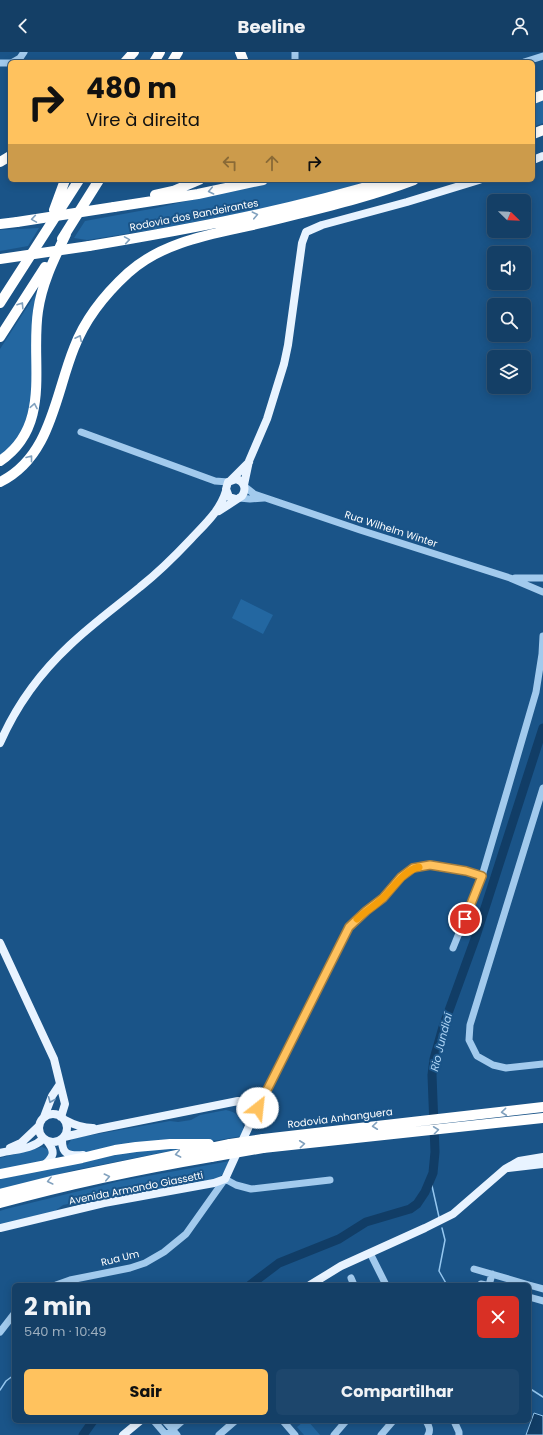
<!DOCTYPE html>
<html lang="pt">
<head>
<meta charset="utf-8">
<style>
	:root { --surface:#143f66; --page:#1d466c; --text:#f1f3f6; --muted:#9dafbf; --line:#33587a; --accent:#ffc25e }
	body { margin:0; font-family:Poppins,sans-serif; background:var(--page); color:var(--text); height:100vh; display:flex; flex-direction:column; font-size:15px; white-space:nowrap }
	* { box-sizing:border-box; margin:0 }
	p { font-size:13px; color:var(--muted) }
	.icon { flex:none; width:22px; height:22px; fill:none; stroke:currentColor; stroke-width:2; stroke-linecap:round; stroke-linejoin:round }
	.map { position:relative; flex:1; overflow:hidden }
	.panel { position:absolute; left:12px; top:1231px; width:519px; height:140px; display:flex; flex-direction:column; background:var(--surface); border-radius:6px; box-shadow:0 2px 10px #0003,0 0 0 1px var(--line) }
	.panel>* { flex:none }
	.hud { position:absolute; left:8px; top:8px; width:527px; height:122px; border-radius:6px; box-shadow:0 2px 10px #0003,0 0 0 1px var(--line); background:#ffc25e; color:#111; overflow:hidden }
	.needle { width:26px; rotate:113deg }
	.controls { position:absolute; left:487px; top:142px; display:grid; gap:8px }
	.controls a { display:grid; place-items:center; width:44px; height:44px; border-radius:6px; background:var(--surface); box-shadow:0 2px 10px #0003,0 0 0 1px var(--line); font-size:20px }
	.pin { position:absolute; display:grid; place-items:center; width:34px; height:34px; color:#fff; margin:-17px; border:2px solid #fff; border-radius:50%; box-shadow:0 1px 4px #0007 }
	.me { position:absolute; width:44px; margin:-22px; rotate:29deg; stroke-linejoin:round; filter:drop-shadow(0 0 3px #0008) }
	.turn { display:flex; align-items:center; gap:14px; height:84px; padding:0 12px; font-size:18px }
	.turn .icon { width:52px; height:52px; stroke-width:2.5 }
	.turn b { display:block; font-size:28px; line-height:34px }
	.lanes { display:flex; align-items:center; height:38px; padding:0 12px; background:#0003; justify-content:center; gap:20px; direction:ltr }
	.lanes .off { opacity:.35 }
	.round { display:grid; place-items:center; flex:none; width:42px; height:42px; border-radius:6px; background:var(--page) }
	.overview { display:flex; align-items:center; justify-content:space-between; height:68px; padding:0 12px }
	h1 { font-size:24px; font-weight:700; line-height:30px }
	.cta { display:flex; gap:8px; margin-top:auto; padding:8px 12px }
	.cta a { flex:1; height:46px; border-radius:6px; background:var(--accent); color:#111; font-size:16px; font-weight:700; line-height:46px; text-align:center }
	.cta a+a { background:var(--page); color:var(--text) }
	header { display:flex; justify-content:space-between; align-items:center; height:52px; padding:0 12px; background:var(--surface); font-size:18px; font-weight:700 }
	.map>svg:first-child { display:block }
	.green { fill:#2367a1 }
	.water { fill:#113d66; stroke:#95c7ef }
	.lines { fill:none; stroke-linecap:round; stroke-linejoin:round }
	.stream { stroke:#95c7ef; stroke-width:1.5 }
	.river { stroke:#113d66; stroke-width:9 }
	.minor { stroke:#a2caed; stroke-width:7 }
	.major { stroke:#e8f3ff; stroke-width:8 }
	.highway { stroke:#fff; stroke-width:10 }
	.highway-bridge { stroke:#fff; stroke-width:10 }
	.oneway { stroke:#81a1be }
	.oneway2 { stroke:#6c94b8 }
	.route-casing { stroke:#a67e3d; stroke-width:10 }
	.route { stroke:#ffc25e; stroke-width:7 }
	.slow { stroke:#f59e0b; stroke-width:7 }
	.labels { text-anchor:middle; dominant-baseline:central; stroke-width:4; stroke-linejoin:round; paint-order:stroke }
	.street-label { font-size:10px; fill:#fff; stroke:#1a5488 }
	.water-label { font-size:11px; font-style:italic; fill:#aed4f4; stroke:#1a5488 }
</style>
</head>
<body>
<header><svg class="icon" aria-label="back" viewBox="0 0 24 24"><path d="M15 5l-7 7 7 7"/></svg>Beeline<svg class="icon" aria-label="person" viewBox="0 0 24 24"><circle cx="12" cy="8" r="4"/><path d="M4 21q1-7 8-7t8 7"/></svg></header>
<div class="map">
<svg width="543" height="1383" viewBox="0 0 543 1383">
	<rect width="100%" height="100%" fill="#1a5488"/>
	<path class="green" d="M543,48V71L533,75V51Z
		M279,128H374L276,154L163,176L87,188L74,186L85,169L156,156Z
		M39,176L28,194L0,199V178Z
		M44,229L36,330L27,376L0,406V297Z
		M241,547L273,563L263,582L232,566Z
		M226,1058C239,1060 246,1071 242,1084L219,1088L85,1101C78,1101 70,1102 67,1094L71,1088L75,1086L170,1069L178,1070L191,1068L200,1063Z
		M42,1095L49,1098L51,1100L46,1109L0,1120V1106Z
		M144,1097H180L75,1118L0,1138V1127Z
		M230,1109L222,1123L215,1127L88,1152L78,1150L63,1153L55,1159L0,1172V1159L6,1157L120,1129Z
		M304,1369H308L320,1383H304L297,1375Z"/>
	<path class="water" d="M534,1361L543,1364V1383H526Z"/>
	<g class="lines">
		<path class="stream" d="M433,1121L432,1134L439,1165
			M442,1176L445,1188L439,1219L447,1233
			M167,1233H181
			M529,1336L543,1345
			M0,1338L6,1329L14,1323"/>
		<path class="river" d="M250,1233L279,1211L339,1187L366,1170L410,1157L417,1152L425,1140L433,1121L435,1100L432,1023L434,1007L443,975L475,887L543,676
			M83,1383L93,1369"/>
		<path class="minor" d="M13,10L20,6L24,0
			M295,10V0
			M524,10L543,4
			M0,11H10
			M81,380L215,429L228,430
			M244,434L254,442L360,478L510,526L543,540
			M239,446L250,447L264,446
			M515,526H543
			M543,736L470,973L469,988L477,1004L493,1013L506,1016L543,1012
			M453,896L482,824L508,736L536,640L542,602L543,584
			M250,1048L266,1042
			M258,1056L349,875L366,859L383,846L401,825L413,816L430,813L466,819L482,824
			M370,1201L386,1233
			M474,1217L529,1233
			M351,1226L354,1233
			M481,1232L486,1233
			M56,1233L70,1228L130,1216L145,1211L164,1200L186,1182L225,1127L236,1133L251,1137L330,1128
			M489,1233L492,1222
			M529,1233L543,1237
			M529,1245L543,1249
			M0,1280L14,1262
			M154,1369L166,1383
			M165,1369L177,1383
			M283,1369L295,1383
			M426,1369C429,1374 431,1378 428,1383
			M454,1369L459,1380V1383
			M166,1383L182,1369
			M219,1383L235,1369
			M334,1383L346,1369
			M381,1383L393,1369"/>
		<path class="major" d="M533,108L543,104
			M230,429L249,410
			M244,433L249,409L267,367L284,312L288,293L302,191L306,180L322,173L407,150L479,128
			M219,459L242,444C247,437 244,429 236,427L228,430L226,437L229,445L236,447
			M0,691C16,654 40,621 70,593C92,572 117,554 140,535C159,520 175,504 191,487C205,472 220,459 226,439
			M0,891L54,1007L65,1052L61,1065
			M240 1057a9 9 0 1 1 18 0a9 9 0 1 1-18 0Z
			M39 1076a14 14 0 1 1 28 0a14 14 0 1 1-28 0Z
			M44,1065L52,1044L60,1032
			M65,1068C74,1073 82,1076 93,1076
			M64,1085L98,1077L238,1049L243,1050
			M62,1088C62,1103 69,1104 83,1103
			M10,1096L21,1091L39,1074
			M0,1101C15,1097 31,1098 43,1087
			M43,1114C54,1105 56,1100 47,1089
			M508,1116L543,1112
			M0,1176L104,1151L214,1131L225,1127L250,1072L251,1066
			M310,1233L341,1214L425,1176L453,1162L505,1117L519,1109L543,1105
			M123,1383L140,1369"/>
		<path class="highway" d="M240,0L244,10
			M125,10L134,0
			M154,10L160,0
			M172,10L178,0
			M533,47L543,43
			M533,82L543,78
			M0,110L10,104
			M155,143L173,139L199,128
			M114,155L198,142L263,128
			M54,158L65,128
			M0,172L17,170
			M62,187L99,128
			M89,194C191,177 291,158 390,128
			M0,251L79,128
			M0,285L45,215
			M0,409C53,373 30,311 38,259C42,231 54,207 66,182
			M0,430C51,405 55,343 74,296C85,267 105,242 128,221C168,185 224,181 274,168C321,156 369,145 414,128
			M263,1087L543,1055
			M263,1096L543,1066
			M0,1122L82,1106L115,1098L136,1095L170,1092H209
			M0,1142L51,1129L230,1092
			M0,1151C69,1132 140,1117 211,1105"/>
		<path class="highway-bridge" d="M17,170L114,155
			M0,207L89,194
			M230,1092L263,1087
			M211,1105L263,1096"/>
	</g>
	<defs><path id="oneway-chevron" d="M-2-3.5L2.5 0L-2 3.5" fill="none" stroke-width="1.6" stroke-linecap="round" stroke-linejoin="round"/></defs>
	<g class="oneway">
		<use href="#oneway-chevron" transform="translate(211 139) rotate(168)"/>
		<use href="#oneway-chevron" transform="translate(255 163) rotate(-13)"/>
		<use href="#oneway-chevron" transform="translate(34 167) rotate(171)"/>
		<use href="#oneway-chevron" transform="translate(127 188) rotate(-9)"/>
		<use href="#oneway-chevron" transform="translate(21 253) rotate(-57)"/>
		<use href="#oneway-chevron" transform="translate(79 286) rotate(-63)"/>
		<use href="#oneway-chevron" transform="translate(34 354) rotate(-79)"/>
		<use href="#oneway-chevron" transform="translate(30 406) rotate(-52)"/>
		<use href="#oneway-chevron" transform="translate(504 1060) rotate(174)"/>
		<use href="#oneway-chevron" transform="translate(375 1074) rotate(174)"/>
		<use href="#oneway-chevron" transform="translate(436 1078) rotate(-7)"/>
		<use href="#oneway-chevron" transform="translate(302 1092) rotate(-6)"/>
		<use href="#oneway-chevron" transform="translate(178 1102) rotate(169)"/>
		<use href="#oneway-chevron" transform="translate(107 1125) rotate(-13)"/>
		<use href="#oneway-chevron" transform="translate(50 1129) rotate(166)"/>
	</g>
	<use class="oneway2" href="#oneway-chevron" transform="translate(51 1048) rotate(113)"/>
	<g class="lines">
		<g class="route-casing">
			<path id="route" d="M258,1056L349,875L366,859L383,846L401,825L413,816L430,813L466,819L482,824L465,867"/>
		</g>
		<use href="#route" class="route"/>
		<path class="slow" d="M357,867C366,859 376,853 384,845C395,834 403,819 419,815"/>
	</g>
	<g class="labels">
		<g class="street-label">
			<text transform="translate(194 163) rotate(-11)">Rodovia dos Bandeirantes</text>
			<text transform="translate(391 477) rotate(18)">Rua Wilhelm Winter</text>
			<text transform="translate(340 1066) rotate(-7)">Rodovia Anhanguera</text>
			<text transform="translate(136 1136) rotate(-11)">Avenida Armando Giassetti</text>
			<text transform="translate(120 1206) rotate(-14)">Rua Um</text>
		</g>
		<g class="water-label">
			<text transform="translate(441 990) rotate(-76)">Rio Jundiaí</text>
		</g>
	</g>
</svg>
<div class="controls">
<a><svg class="needle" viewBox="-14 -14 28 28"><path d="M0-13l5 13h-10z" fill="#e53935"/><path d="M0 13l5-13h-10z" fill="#9dafbf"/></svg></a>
<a><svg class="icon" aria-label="sound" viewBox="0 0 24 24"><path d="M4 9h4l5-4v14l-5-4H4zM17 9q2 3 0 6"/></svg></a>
<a><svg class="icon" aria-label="search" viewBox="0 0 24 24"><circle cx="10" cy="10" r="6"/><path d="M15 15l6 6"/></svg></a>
<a><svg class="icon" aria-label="layers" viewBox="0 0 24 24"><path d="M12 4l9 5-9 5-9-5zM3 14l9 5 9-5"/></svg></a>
</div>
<div class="pin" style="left:465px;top:867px;background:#d93025"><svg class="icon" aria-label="arrive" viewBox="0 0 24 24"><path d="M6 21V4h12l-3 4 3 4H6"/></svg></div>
<svg class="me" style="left:258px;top:1056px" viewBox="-20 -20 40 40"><circle r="19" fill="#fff"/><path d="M0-13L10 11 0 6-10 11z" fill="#ffc25e"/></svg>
<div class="hud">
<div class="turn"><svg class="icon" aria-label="right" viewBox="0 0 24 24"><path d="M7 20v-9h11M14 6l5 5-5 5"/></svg><div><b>480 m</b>Vire à direita</div></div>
<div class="lanes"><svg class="icon off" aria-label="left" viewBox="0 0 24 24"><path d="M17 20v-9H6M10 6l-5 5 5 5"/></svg><svg class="icon off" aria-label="ahead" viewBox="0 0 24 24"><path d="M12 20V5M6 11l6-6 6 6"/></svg><svg class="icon" aria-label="right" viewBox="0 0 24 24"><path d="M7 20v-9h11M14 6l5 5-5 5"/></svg></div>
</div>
<section class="panel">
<div class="overview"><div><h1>2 min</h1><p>540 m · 10:49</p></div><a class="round" style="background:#d93025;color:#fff"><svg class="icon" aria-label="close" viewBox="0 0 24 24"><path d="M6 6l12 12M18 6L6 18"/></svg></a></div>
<div class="cta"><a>Sair</a><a>Compartilhar</a></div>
</section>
</div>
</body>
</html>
